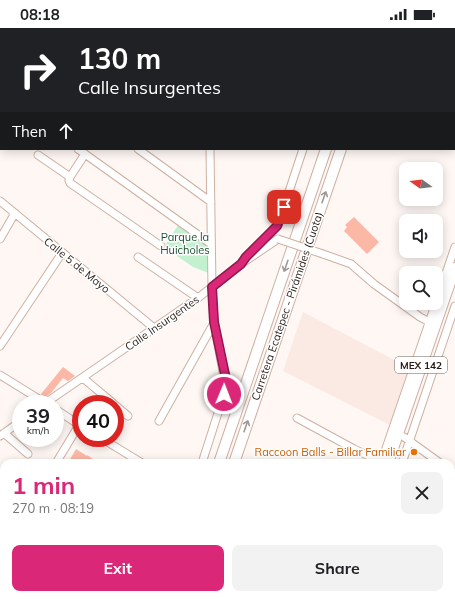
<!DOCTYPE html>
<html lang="en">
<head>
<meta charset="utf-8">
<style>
	:root { --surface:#fff; --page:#f2f2f2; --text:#202124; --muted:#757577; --accent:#db2777 }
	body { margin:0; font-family:Mulish,sans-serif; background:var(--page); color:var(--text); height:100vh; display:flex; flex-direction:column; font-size:15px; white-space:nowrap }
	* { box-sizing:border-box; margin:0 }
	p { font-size:13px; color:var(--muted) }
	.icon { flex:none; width:22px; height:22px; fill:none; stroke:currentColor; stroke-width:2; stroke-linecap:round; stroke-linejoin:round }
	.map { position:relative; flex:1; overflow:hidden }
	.panel { position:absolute; left:0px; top:431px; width:455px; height:140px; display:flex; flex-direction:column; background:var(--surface); border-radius:12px 12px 0 0; box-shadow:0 2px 10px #0003 }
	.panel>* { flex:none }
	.hud { position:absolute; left:0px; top:0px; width:455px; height:122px; box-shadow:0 2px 10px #0003; background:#202124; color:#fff; overflow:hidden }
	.needle { width:26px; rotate:285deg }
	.tools { position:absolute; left:399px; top:134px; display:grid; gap:8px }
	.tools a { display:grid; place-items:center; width:44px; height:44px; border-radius:8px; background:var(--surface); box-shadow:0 2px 10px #0003; font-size:20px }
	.speed { position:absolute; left:12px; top:367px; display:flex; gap:8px; font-size:20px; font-weight:700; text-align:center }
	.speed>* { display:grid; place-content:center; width:52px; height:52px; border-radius:50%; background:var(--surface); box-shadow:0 2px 10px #0003; line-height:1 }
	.speed small { font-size:10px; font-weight:400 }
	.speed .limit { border:6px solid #d22; background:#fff; color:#111 }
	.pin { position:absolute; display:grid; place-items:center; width:34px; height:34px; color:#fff; margin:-17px; border-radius:8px; box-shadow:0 2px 6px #0006 }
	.me { position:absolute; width:44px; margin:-22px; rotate:1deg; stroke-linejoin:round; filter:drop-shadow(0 0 3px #0008) }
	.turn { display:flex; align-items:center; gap:14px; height:84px; padding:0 12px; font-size:18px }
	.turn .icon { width:52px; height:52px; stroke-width:2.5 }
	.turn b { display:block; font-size:28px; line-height:34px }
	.then { display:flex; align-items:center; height:38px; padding:0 12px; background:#0003; gap:8px; font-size:15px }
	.round { display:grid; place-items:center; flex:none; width:42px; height:42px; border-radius:8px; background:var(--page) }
	.overview { display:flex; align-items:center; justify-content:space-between; height:68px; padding:0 12px }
	h1 { font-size:24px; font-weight:700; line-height:30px; color:var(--accent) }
	.button { display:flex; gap:8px; margin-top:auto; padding:8px 12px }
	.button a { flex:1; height:46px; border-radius:8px; background:var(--accent); color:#fff; font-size:16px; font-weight:700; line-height:46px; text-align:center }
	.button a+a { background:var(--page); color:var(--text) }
	.status { display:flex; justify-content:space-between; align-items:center; height:28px; padding:0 20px; background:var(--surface); direction:ltr }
	.status svg { height:11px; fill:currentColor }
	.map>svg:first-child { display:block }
	.built { fill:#fbeae3 }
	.green { fill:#c3f0cf }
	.building { fill:#fcb8a6 }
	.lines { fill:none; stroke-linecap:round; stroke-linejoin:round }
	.minor-casing { stroke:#cfb0a2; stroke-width:9 }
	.major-casing { stroke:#cfb0a2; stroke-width:11 }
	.highway-casing { stroke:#cfb0a2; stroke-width:12 }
	.minor { stroke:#fff; stroke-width:7 }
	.major { stroke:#fff; stroke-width:9 }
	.highway { stroke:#fff; stroke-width:10 }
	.minor-bridge-casing { stroke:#cfb0a2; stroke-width:9; stroke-linecap:butt }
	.minor-bridge { stroke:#fff; stroke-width:7 }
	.oneway { stroke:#9e9997 }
	.route-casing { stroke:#8e194d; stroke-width:10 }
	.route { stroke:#db2777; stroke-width:7 }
	.food-dot { fill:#e8710a; stroke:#fff; stroke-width:1.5 }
	.labels { text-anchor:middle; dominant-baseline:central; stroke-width:3; stroke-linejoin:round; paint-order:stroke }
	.shield { fill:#fff; stroke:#68605d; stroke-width:1 }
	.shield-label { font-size:10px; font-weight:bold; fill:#271c17 }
	.park-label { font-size:11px; fill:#1b5130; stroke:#fff }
	.street-label { font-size:11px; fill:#271c17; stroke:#fff }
	.food-label { font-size:11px; fill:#c56008; stroke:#fff; text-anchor:end }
</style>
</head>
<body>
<div class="status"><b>08:18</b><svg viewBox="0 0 49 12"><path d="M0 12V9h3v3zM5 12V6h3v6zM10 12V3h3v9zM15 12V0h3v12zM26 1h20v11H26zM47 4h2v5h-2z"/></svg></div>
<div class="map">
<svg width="455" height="571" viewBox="0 0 455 571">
	<rect width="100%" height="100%" fill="#fef7f4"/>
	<path class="built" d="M303,284L413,342L394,399L283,343Z"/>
	<path class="green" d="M180,194L211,217V246L193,239L164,219Z"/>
	<path class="building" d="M354,189L379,214L367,226L344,203L347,199L345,197Z
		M63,339L75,348L68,353L63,350L51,365L45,369L43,368L41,366Z
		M76,421L87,428V427L99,435H68Z"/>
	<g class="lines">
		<g class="minor-casing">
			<path id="minor" d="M33,0V1
				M175,0L176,1
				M269,0L271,1
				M10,1V0
				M78,1V0
				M217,1L218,0
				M323,1V0
				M344,1V0
				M78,121L211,216
				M138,121L211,174
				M85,126L70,149L69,152L70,155L161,218
				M38,127L70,149
				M0,173L154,300
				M0,211L15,185
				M323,226L351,236L374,256L420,289L433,296
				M138,229L198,270
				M245,229L278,197L303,121
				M0,318L62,225
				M0,347L47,376
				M83,350L114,376
				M44,376L198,270L241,236L278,211
				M115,377L128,388
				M55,381L81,398
				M297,390L354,421L384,435
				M159,393L214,295
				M4,405L28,426
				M0,408L21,393
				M404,409L440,435
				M101,410L142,435
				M56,435L79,397
				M202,435L226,360L214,295L212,259L210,121
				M381,435L455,219
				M402,435L455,278
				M451,443L455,446
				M451,561L455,555
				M276,567L277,571
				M360,567L367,571
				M157,571L159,567
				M338,571L339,567
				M445,571L447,567"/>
		</g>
		<g class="major-casing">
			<path id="major" d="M0,560L4,563
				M9,567L15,571"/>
		</g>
		<g class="highway-casing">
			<path id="highway" d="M366,1V0
				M381,1L382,0
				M219,435L326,121
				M234,435L341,121
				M388,435L455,240
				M173,571L174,567
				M188,571L189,567
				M345,571L346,567
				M352,571L353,567"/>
		</g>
		<use href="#minor" class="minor"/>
		<use href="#major" class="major"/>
		<use href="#highway" class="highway"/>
		<g class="minor-bridge-casing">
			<path id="minor-bridge" d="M278,211L323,226"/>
		</g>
		<use href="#minor-bridge" class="minor-bridge"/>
	</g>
	<defs><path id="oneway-shaft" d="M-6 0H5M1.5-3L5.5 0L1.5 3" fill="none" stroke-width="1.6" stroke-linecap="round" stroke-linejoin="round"/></defs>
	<g class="oneway">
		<use href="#oneway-shaft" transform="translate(324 169) rotate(-71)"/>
		<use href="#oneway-shaft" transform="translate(286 238) rotate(109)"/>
		<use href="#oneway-shaft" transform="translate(246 398) rotate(-71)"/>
	</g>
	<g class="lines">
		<g class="route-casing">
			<path id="route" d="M224,366L226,360V351L214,294L212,259L241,236L246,229L277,198L284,179"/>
		</g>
		<use href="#route" class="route"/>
	</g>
	<circle class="food-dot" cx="414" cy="424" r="4"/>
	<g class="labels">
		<rect class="shield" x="395" y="329" width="52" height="16" rx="3"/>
		<g class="shield-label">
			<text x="421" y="337">MEX 142</text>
		</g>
		<g class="park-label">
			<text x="185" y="209">Parque la<tspan x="185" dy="13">Huicholes</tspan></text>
		</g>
		<g class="street-label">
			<text transform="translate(77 237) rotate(39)">Calle 5 de Mayo</text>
			<text transform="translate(287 278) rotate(-71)">Carretera Ecatepec - Pirámides (Cuota)</text>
			<text transform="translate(162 295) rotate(-35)">Calle Insurgentes</text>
		</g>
		<g class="food-label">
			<text x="406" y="424">Raccoon Balls - Billar Familiar</text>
		</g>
	</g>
</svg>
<div class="tools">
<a><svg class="needle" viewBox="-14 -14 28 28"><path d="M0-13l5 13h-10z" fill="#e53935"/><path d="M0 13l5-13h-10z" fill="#757577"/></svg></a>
<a><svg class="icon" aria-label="sound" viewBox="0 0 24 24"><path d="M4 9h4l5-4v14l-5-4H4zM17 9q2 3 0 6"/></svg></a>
<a><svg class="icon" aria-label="search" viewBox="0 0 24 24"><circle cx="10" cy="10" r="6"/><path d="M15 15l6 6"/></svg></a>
</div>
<div class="speed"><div>39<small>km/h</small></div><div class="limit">40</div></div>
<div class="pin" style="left:284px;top:179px;background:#d93025"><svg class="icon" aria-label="arrive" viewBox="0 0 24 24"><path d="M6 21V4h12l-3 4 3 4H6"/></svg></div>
<svg class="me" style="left:224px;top:366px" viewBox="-20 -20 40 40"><circle r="17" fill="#db2777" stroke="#fff" stroke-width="3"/><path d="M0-11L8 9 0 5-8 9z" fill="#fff"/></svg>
<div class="hud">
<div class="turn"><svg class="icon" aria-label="right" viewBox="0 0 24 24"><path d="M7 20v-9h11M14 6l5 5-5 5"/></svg><div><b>130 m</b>Calle Insurgentes</div></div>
<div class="then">Then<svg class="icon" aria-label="ahead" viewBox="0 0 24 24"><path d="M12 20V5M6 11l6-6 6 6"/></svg></div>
</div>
<section class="panel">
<div class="overview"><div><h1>1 min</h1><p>270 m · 08:19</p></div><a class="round"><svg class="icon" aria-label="close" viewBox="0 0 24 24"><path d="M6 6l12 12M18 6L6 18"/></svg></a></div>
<div class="button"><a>Exit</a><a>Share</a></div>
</section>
</div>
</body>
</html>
